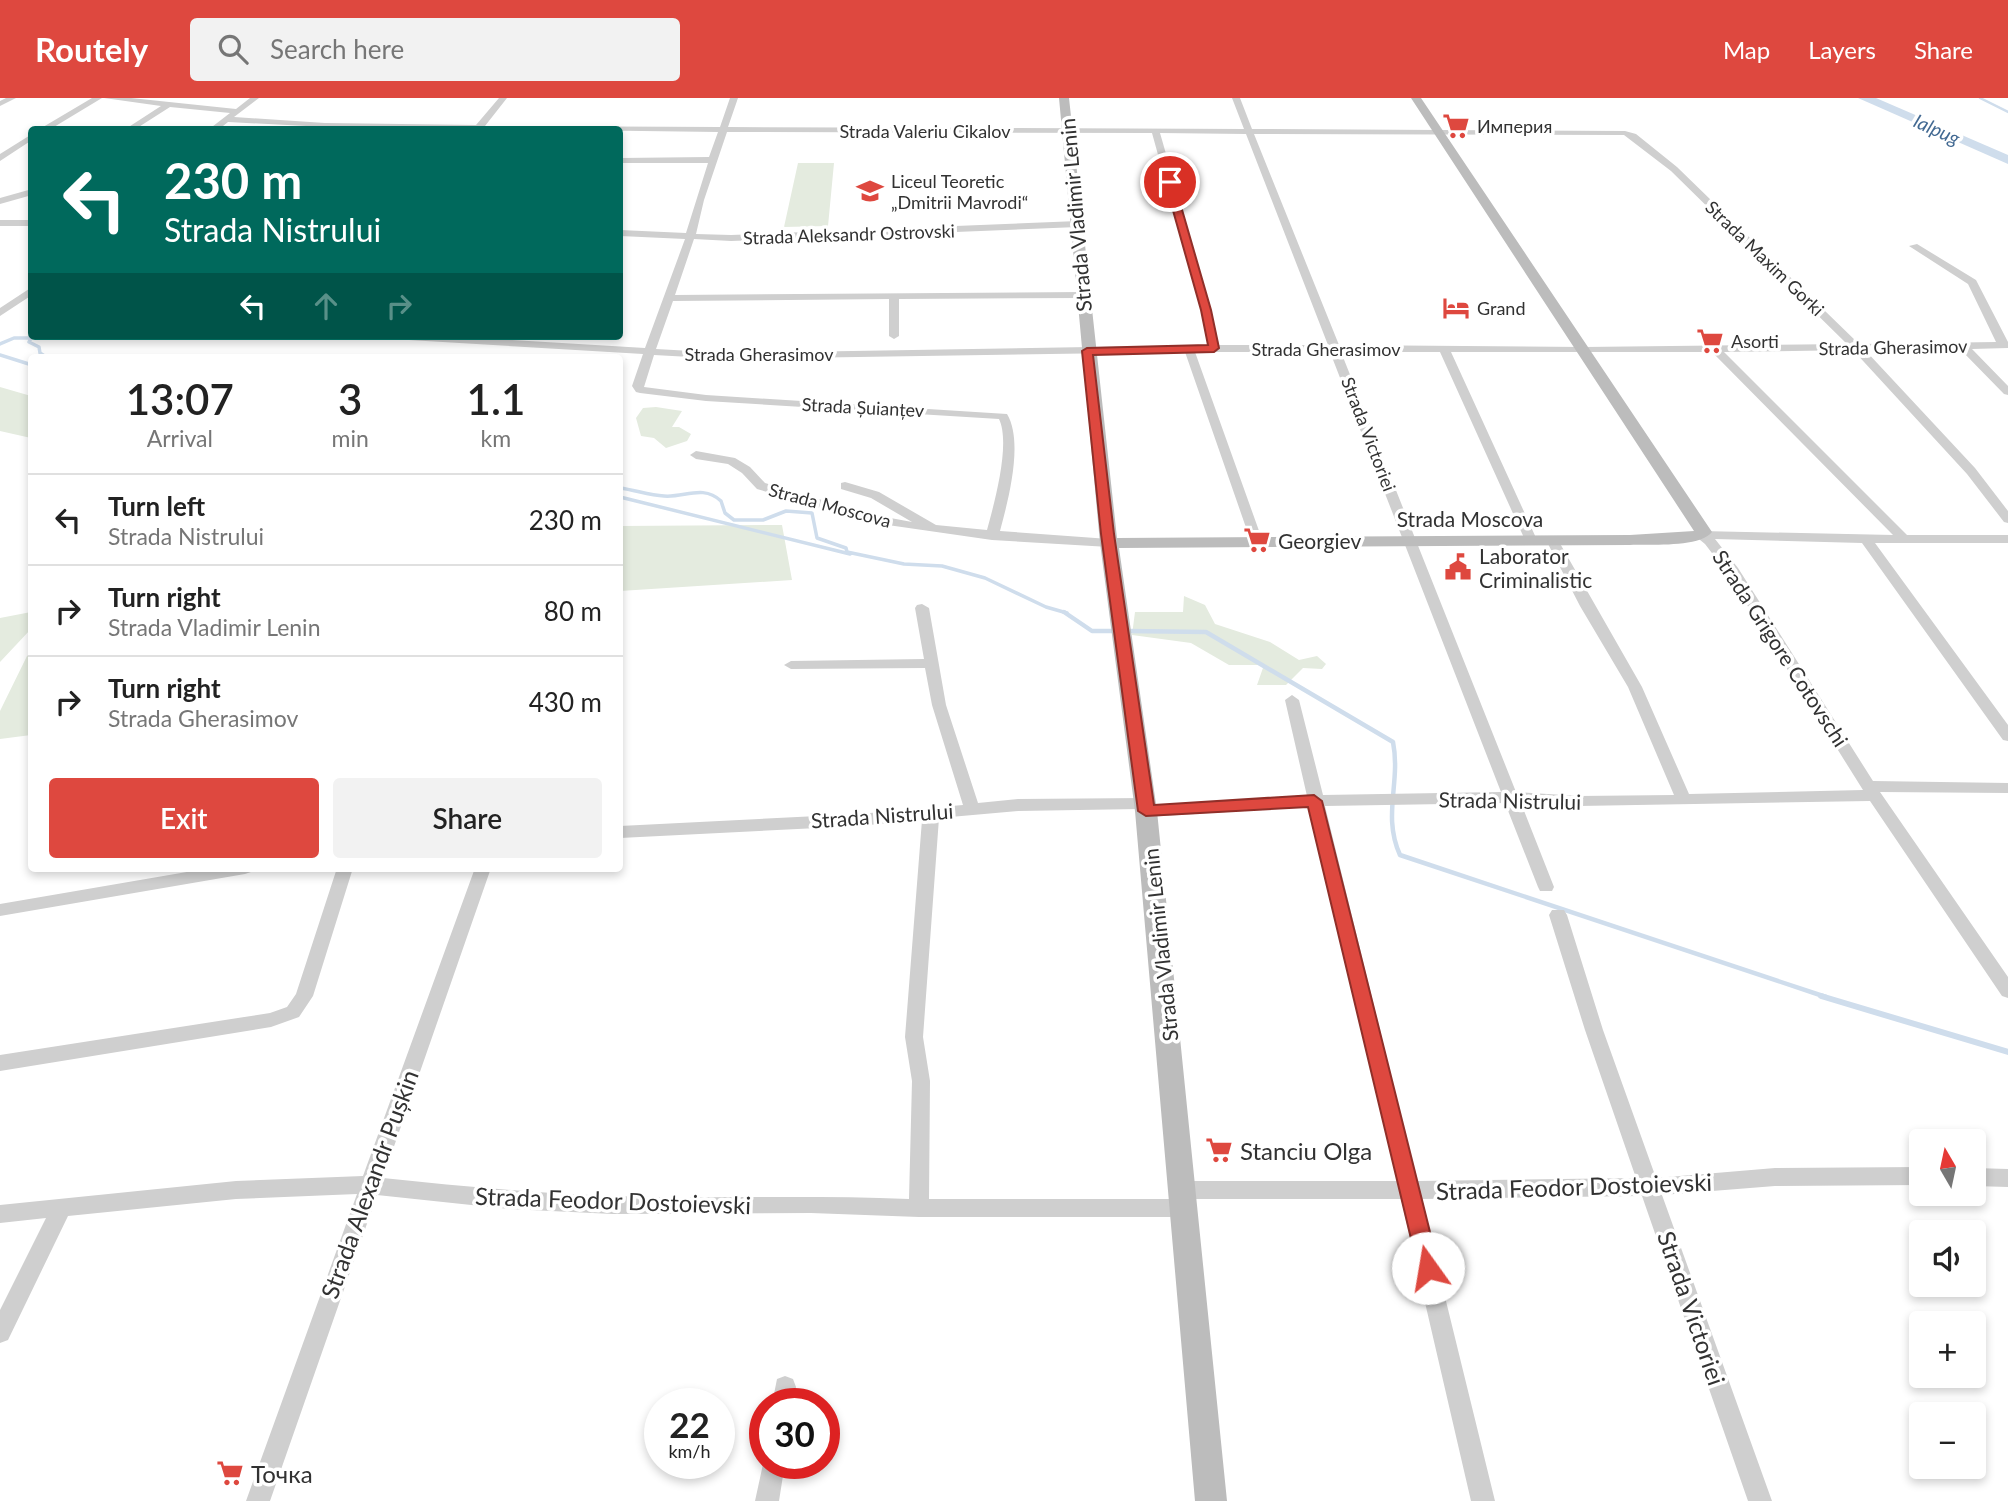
<!DOCTYPE html>
<html lang="en">
<head>
<meta charset="utf-8">
<style>
	:root { --surface:#fff; --page:#f2f2f2; --text:#222; --muted:#767676; --line:#e0e0e0; --accent:#de483f }
	body { margin:0; font-family:Lato,sans-serif; background:var(--page); color:var(--text); height:100vh; display:flex; flex-direction:column; font-size:26px; white-space:nowrap }
	* { box-sizing:border-box; margin:0 }
	p { font-size:23px; color:var(--muted) }
	.icon { flex:none; width:38px; height:38px; fill:none; stroke:currentColor; stroke-width:2; stroke-linecap:round; stroke-linejoin:round }
	.map { position:relative; flex:1; overflow:hidden }
	.panel { position:absolute; left:28px; top:256px; width:595px; height:518px; display:flex; flex-direction:column; background:var(--surface); border-radius:7px; box-shadow:0 4px 10px #0003 }
	.panel>* { flex:none }
	.top-card { position:absolute; left:28px; top:28px; width:595px; height:214px; border-radius:7px; box-shadow:0 4px 10px #0003; background:#00695c; color:#fff; overflow:hidden }
	.needle { width:46px; rotate:351deg }
	.buttons { position:absolute; left:1909px; top:1031px; display:grid; gap:14px }
	.buttons a { display:grid; place-items:center; width:77px; height:77px; border-radius:7px; background:var(--surface); box-shadow:0 4px 10px #0003; font-size:35px }
	.speed { position:absolute; left:644px; top:1290px; display:flex; gap:14px; font-size:35px; font-weight:700; text-align:center }
	.speed>* { display:grid; place-content:center; width:91px; height:91px; border-radius:50%; background:var(--surface); box-shadow:0 4px 10px #0003; line-height:1 }
	.speed small { font-size:18px; font-weight:400 }
	.speed .limit { border:10px solid #d22; background:#fff; color:#111 }
	.pin { position:absolute; display:grid; place-items:center; width:60px; height:60px; color:#fff; margin:-30px; border:4px solid #fff; border-radius:50%; box-shadow:0 2px 7px #0007 }
	.me { position:absolute; width:77px; margin:-38px; rotate:347deg; stroke-linejoin:round; filter:drop-shadow(0 0 5px #0008) }
	.turn { display:flex; align-items:center; gap:24px; height:147px; padding:0 21px; font-size:32px }
	.turn .icon { width:91px; height:91px; stroke-width:2.5 }
	.turn b { display:block; font-size:49px; line-height:60px }
	.lanes { display:flex; align-items:center; height:66px; padding:0 21px; background:#0003; justify-content:center; gap:35px; direction:ltr }
	.lanes .off { opacity:.35 }
	.eta { display:flex; justify-content:space-evenly; align-items:center; height:119px; text-align:center }
	.eta b { font-size:42px; font-weight:600; line-height:49px }
	.action { display:flex; gap:14px; margin-top:auto; padding:14px 21px }
	.action a { flex:1; height:80px; border-radius:7px; background:var(--accent); color:#fff; font-size:28px; font-weight:600; line-height:80px; text-align:center }
	.action a+a { background:var(--page); color:var(--text) }
	ul { padding:0; list-style:none }
	li { display:flex; align-items:center; gap:21px; height:91px; padding:0 21px; border-top:2px solid var(--line) }
	li div { flex:1 }
	li b { display:block; font-size:26px }
	li em { font-style:normal }
	header { display:flex; align-items:center; gap:42px; box-sizing:border-box; height:98px; padding:0 35px; background:var(--accent); color:#fff }
	header strong { font-size:33px }
	nav { display:flex; gap:38px; margin-inline-start:auto; font-size:24px }
	.search { width:490px; height:63px; background:var(--page); display:flex; align-items:center; gap:18px; box-sizing:border-box; padding:0 24px; border-radius:7px; color:var(--muted); font-size:26px }
	.map>svg:first-child { display:block }
	.green { fill:#e4ebdf }
	.lines { fill:none; stroke-linecap:round; stroke-linejoin:round }
	.stream-far3 { stroke:#cfddec; stroke-width:2.5 }
	.stream-far2 { stroke:#cfddec; stroke-width:3.5 }
	.stream-far1 { stroke:#cfddec; stroke-width:4.5 }
	.stream { stroke:#cfddec; stroke-width:6 }
	.river { fill:#cfddec; fill-rule:evenodd }
	.street { fill:#cfcfcf; fill-rule:evenodd }
	.secondary { fill:#bcbcbc; fill-rule:evenodd }
	.route { fill:#de483f; stroke:#902f29; stroke-width:2 }
	.labels { text-anchor:middle; dominant-baseline:central; stroke-width:7; stroke-linejoin:round; paint-order:stroke }
	.far-poi-label { font-size:18px; fill:#323232; stroke:#fff; text-anchor:start }
	.far-street-label { font-size:18px; fill:#323232; stroke:#fff }
	.far-water-label { font-size:19px; font-style:italic; fill:#426992; stroke:#fff }
	.street-label { font-size:21px; fill:#323232; stroke:#fff }
	.poi-label { font-size:21px; fill:#323232; stroke:#fff; text-anchor:start }
	.near-poi-label { font-size:24px; fill:#323232; stroke:#fff; text-anchor:start }
	.near-street-label { font-size:24px; fill:#323232; stroke:#fff }
</style>
</head>
<body>
<header>
<strong>Routely</strong>
<div class="search"><svg class="icon" aria-label="search" viewBox="0 0 24 24"><circle cx="10" cy="10" r="6"/><path d="M15 15l6 6"/></svg>Search here</div>
<nav><a>Map</a><a>Layers</a><a>Share</a></nav>
</header>
<div class="map">
<svg width="2008" height="1403" viewBox="0 0 2008 1403">
	<rect width="100%" height="100%" fill="#fff"/>
	<path class="green" d="M798,65H834L828,128L784,129Z
		M0,289L31,298V340L0,333Z
		M656,309L682,313L672,329H679L691,336L687,343L666,350L654,340L641,338L636,320L643,310Z
		M782,427L792,482L620,493V428Z
		M1184,498L1205,507L1215,526L1270,544L1299,562L1317,558L1326,566L1322,571L1303,570L1286,587H1257L1264,567H1229L1191,545L1132,537L1135,514H1183Z
		M31,514V531L0,564V520Z
		M31,555V637L0,641V613L27,558Z"/>
	<g class="lines">
		<path class="stream-far3" d="M1980,0L2008,14"/>
		<path class="stream-far2" d="M0,246L14,240H31L29,244L39,249L40,255L46,259
			M0,257L32,267
			M620,390C635,392 649,397 664,398C684,400 703,386 721,403L725,415L734,422H763L786,413L812,415L817,440L846,450L847,454L904,466L942,468L985,480L1046,509L1067,515
			M620,399L850,456"/>
		<path class="stream-far1" d="M1064,514L1092,533H1114
			M1127,533L1206,534L1393,644C1401,685 1382,717 1400,757L1826,899"/>
		<path class="stream" d="M1821,898L2008,954"/>
		<path class="river" d="M1858,0H1876L2008,57V66Z"/>
		<path class="street" d="M6,0H16L0,8V3Z
			M92,0H102L49,32H38Z
			M104,0H131L236,11L250,0H259L234,19L325,25L476,27L499,0H507L485,28L720,29L730,0H738L728,29L1244,31L1232,0H1240L1252,31L1625,33L1636,36L1677,69L1859,246L1996,244L1968,186L1909,148L1917,146L1976,182L2008,244V250L1972,251L2008,288V297L2004,296L1960,251L1865,252L1975,370L2008,413V425L2004,424L1967,376L1853,252L1724,254L1907,437H2008V445H1875L2008,627V643L2003,642L1862,445L1715,441L1738,470L1873,683L2008,685V695L1880,694L2008,879V900L2002,898L1870,703L1579,708L1521,705L1554,789L1552,793H1540L1538,789L1505,705L1325,708L1417,1083L1636,1080L1585,932L1549,817L1552,812H1564L1567,817L1603,932L1656,1080L1775,1070L1922,1069V1087L1775,1088L1662,1097L1772,1403H1748L1642,1098L1421,1101L1495,1403H1471L1401,1101H1185L1192,1104L1195,1110L1192,1116L1185,1119H919L811,1115L613,1116L509,1111L377,1097L270,1403H246L357,1096L236,1101L68,1118L8,1242L0,1245V1212L46,1120L0,1125V1107L236,1083L363,1078L475,770H491L383,1080C459,1088 535,1095 611,1098C710,1101 810,1097 909,1101L912,983L905,939L922,722L858,728L620,740V728L858,716L963,707L932,607L925,570L791,571L784,567L791,563L924,561L915,510L917,507L922,506L929,510L946,607L978,705L1018,701L1145,700L1151,701L1152,707L1307,698L1285,602L1292,597L1299,602L1323,697L1501,694L1330,254H1195L1263,444L1257,448L1251,444L1185,254L727,261L654,257L644,289L706,297L1007,316C1024,344 1008,403 1000,433L1109,441L1115,445L1109,449L992,442L867,424L757,391L742,375L728,366L696,361L690,357L696,353L735,360L750,369L765,385L869,416L912,424L871,400L841,391V385L845,384L879,394L936,427L987,432C994,406 1011,346 999,321L706,303L640,295L636,294L632,288L643,256L392,241L387,238H445L645,250L685,141L620,138V132L686,135L708,65H620V60L709,59L718,34L325,29L228,24L218,32H208L230,15L170,9L134,32H124L161,8ZM727,34L1152,35L1201,212L1208,247L727,255L656,251L673,203L889,201V238L894,241L899,238V201L1084,200L1089,197L1084,194L675,197L694,141L731,143L1078,129L1083,126L1078,123L731,137L696,136L704,102ZM1160,35L1246,36L1328,247H1219L1211,212ZM1254,36L1624,37L1671,73L1847,246L1584,249L1339,247ZM1341,254H1440L1525,442L1531,446L1537,442L1451,254H1712L1893,437L1700,433L1694,437L1705,446L1725,472L1863,692L1689,696L1642,589L1558,442L1552,438L1546,442L1580,508L1628,589L1674,697L1579,698L1516,694ZM1310,709L1397,1083H1184L1177,1086L1174,1092L1177,1098L1184,1101H929L930,983L923,939L939,720L1018,713L1139,711L1140,717L1146,719Z
			M32,36V42L0,63V56Z
			M32,91V97L0,106V100Z
			M0,122H32V128H0Z
			M32,189V197L0,218V210Z
			M210,770H253L251,774L245,776L0,818V806Z
			M337,770H353L313,898L299,919L271,929L0,973V957L270,915L287,909L296,896Z
			M1974,1070L2008,1071V1089L1974,1088Z
			M785,1278L793,1281L796,1289L794,1306H772L777,1281Z
			M765,1357V1365H785L779,1403H755Z"/>
		<path class="secondary" d="M1059,0H1069L1117,440L1630,437L1694,433L1411,0H1421L1712,434C1699,450 1650,446 1630,447L1119,450L1157,713L1227,1403H1195L1135,713L1100,445Z"/>
	</g>
	<path class="route" d="M1170,81L1174,84L1211,212L1219,250L1214,254L1093,257L1114,436L1154,707L1314,697L1322,703L1439,1170L1436,1177L1428,1180L1421,1177L1418,1170L1308,709L1146,718L1138,713L1101,436L1082,253L1087,250L1208,247L1201,212L1165,84Z"/>
	<defs>
		<g id="supermarket-bare" transform="scale(2.1)"><path d="M-6-5.5h2.5l.6 2H6L4.5 2H-2.5L-4.4-4H-6ZM-1.5 3.2a1.3 1.3 0 1 0 .1 0ZM3 3.2a1.3 1.3 0 1 0 .1 0Z" fill="#de483f" stroke="#fff" stroke-width="2.5" paint-order="stroke"/></g>
		<g id="school-bare" transform="scale(2.1)"><path d="M0-5L7-2L0 1L-7-2ZM-4 1L0 2.5L4 1V4Q0 6-4 4Z" fill="#de483f" stroke="#fff" stroke-width="2.5" paint-order="stroke"/></g>
		<g id="hotel-bare" transform="scale(2.1)"><path d="M-6-4.5h1.5V1H6V5H4.5V3h-9V5H-6ZM-4 0a1.8 1.8 0 1 1 3.6 0ZM.5 0V-2.5h3Q6-2.5 6 0Z" fill="#de483f" stroke="#fff" stroke-width="2.5" paint-order="stroke"/></g>
		<g id="civic-bare" transform="scale(2.1)"><path d="M-.6-6.5H3V-4.5H.6V-3L4-1V1h2V6H-6V1h2V-1L-.6-3ZM-1.2 2.5V6h2.4V2.5Z" fill="#de483f" stroke="#fff" stroke-width="2.5" paint-order="stroke"/></g>
	</defs>
	<g fill-rule="evenodd">
		<use href="#supermarket-bare" x="1456" y="28"/>
		<use href="#school-bare" x="870" y="93"/>
		<use href="#hotel-bare" x="1456" y="210"/>
		<use href="#supermarket-bare" x="1710" y="243"/>
		<use href="#supermarket-bare" x="1257" y="442"/>
		<use href="#civic-bare" x="1458" y="469"/>
		<use href="#supermarket-bare" x="1219" y="1052"/>
		<use href="#supermarket-bare" x="230" y="1375"/>
	</g>
	<g class="labels">
		<g class="far-poi-label">
			<text x="1477" y="28">Империя</text>
			<text x="891" y="83">Liceul Teoretic<tspan x="891" dy="21">„Dmitrii Mavrodi“</tspan></text>
			<text x="1477" y="210">Grand</text>
			<text x="1731" y="243">Asorti</text>
		</g>
		<g class="far-street-label">
			<text x="925" y="33">Strada Valeriu Cikalov</text>
			<text transform="translate(849 136) rotate(-2)">Strada Aleksandr Ostrovski</text>
			<text transform="translate(1765 160) rotate(44)">Strada Maxim Gorki</text>
			<text transform="translate(1893 249) rotate(-1)">Strada Gherasimov</text>
			<text x="1326" y="251">Strada Gherasimov</text>
			<text x="759" y="256">Strada Gherasimov</text>
			<text transform="translate(863 309) rotate(3)">Strada Șuianțev</text>
			<text transform="translate(1369 336) rotate(69)">Strada Victoriei</text>
			<text transform="translate(830 407) rotate(15)">Strada Moscova</text>
		</g>
		<g class="far-water-label">
			<text transform="translate(1937 31) rotate(24)">Ialpug</text>
		</g>
		<g class="street-label">
			<text transform="translate(1075 117) rotate(-95)">Strada Vladimir Lenin</text>
			<text x="1470" y="420">Strada Moscova</text>
			<text transform="translate(1781 550) rotate(57)">Strada Grigore Cotovschi</text>
			<text transform="translate(1510 702) rotate(1)">Strada Nistrului</text>
			<text transform="translate(882 717) rotate(-4)">Strada Nistrului</text>
			<text transform="translate(1160 847) rotate(-96)">Strada Vladimir Lenin</text>
		</g>
		<g class="poi-label">
			<text x="1278" y="442">Georgiev</text>
			<text x="1479" y="457">Laborator<tspan x="1479" dy="24">Criminalistic</tspan></text>
		</g>
		<g class="near-poi-label">
			<text x="1240" y="1052">Stanciu Olga</text>
			<text x="251" y="1375">Точка</text>
		</g>
		<g class="near-street-label">
			<text transform="translate(369 1086) rotate(-70)">Strada Alexandr Pușkin</text>
			<text transform="translate(1574 1088) rotate(-2)">Strada Feodor Dostoievski</text>
			<text transform="translate(613 1102) rotate(2)">Strada Feodor Dostoievski</text>
			<text transform="translate(1692 1210) rotate(71)">Strada Victoriei</text>
		</g>
	</g>
</svg>
<div class="buttons">
<a><svg class="needle" viewBox="-14 -14 28 28"><path d="M0-13l5 13h-10z" fill="#e53935"/><path d="M0 13l5-13h-10z" fill="#767676"/></svg></a>
<a><svg class="icon" aria-label="sound" viewBox="0 0 24 24"><path d="M4 9h4l5-4v14l-5-4H4zM17 9q2 3 0 6"/></svg></a>
<a>+</a>
<a>−</a>
</div>
<div class="speed"><div>22<small>km/h</small></div><div class="limit">30</div></div>
<div class="pin" style="left:1170px;top:84px;background:#d93025"><svg class="icon" aria-label="arrive" viewBox="0 0 24 24"><path d="M6 21V4h12l-3 4 3 4H6"/></svg></div>
<svg class="me" style="left:1428px;top:1170px" viewBox="-20 -20 40 40"><circle r="19" fill="#fff"/><path d="M0-13L10 11 0 6-10 11z" fill="#de483f"/></svg>
<div class="top-card">
<div class="turn"><svg class="icon" aria-label="left" viewBox="0 0 24 24"><path d="M17 20v-9H6M10 6l-5 5 5 5"/></svg><div><b>230 m</b>Strada Nistrului</div></div>
<div class="lanes"><svg class="icon" aria-label="left" viewBox="0 0 24 24"><path d="M17 20v-9H6M10 6l-5 5 5 5"/></svg><svg class="icon off" aria-label="ahead" viewBox="0 0 24 24"><path d="M12 20V5M6 11l6-6 6 6"/></svg><svg class="icon off" aria-label="right" viewBox="0 0 24 24"><path d="M7 20v-9h11M14 6l5 5-5 5"/></svg></div>
</div>
<section class="panel">
<div class="eta">
<div><b>13:07</b><p>Arrival</p></div>
<div><b>3</b><p>min</p></div>
<div><b>1.1</b><p>km</p></div>
</div>
<ul>
<li><svg class="icon" aria-label="left" viewBox="0 0 24 24"><path d="M17 20v-9H6M10 6l-5 5 5 5"/></svg><div><b>Turn left</b><p>Strada Nistrului</p></div><em>230 m</em></li>
<li><svg class="icon" aria-label="right" viewBox="0 0 24 24"><path d="M7 20v-9h11M14 6l5 5-5 5"/></svg><div><b>Turn right</b><p>Strada Vladimir Lenin</p></div><em>80 m</em></li>
<li><svg class="icon" aria-label="right" viewBox="0 0 24 24"><path d="M7 20v-9h11M14 6l5 5-5 5"/></svg><div><b>Turn right</b><p>Strada Gherasimov</p></div><em>430 m</em></li>
</ul>
<div class="action"><a>Exit</a><a>Share</a></div>
</section>
</div>
</body>
</html>
